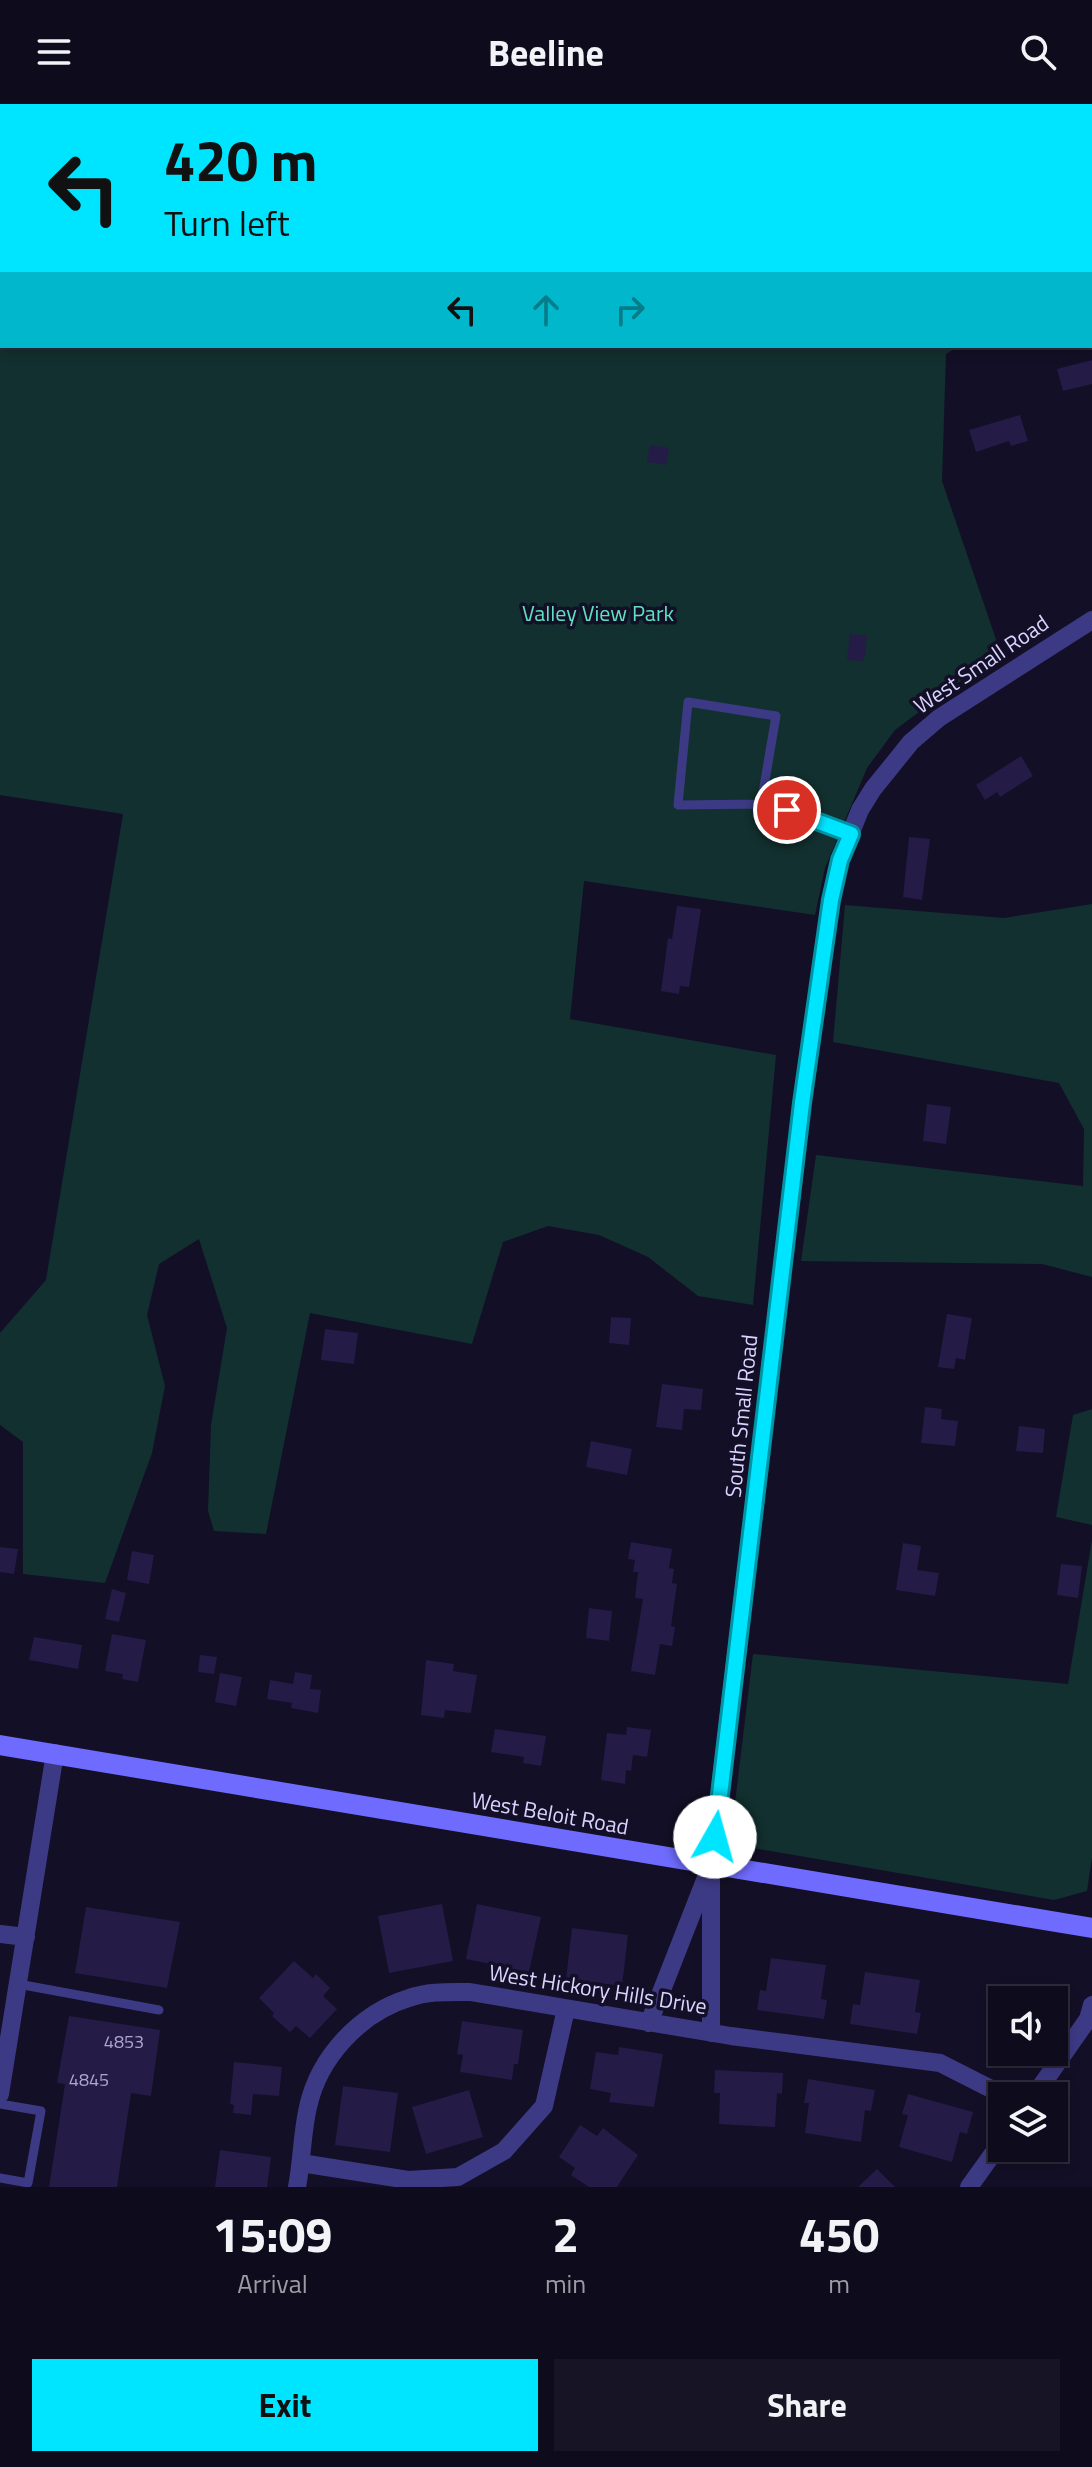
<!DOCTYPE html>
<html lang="en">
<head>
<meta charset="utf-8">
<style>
	:root { --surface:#0e0b1c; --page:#171425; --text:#f1f3f6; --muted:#9b9ba3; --line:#2e2b3b; --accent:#00e5ff }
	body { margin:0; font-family:"Titillium Web",sans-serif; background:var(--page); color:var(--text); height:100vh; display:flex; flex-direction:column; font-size:30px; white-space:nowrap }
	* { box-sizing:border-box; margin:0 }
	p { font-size:26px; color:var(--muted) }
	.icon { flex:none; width:44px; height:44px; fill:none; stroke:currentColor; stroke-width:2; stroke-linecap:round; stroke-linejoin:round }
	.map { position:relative; height:2083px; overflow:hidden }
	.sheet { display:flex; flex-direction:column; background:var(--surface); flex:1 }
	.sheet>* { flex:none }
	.banner { position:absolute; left:0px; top:0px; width:1092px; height:244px; box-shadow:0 4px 12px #0003,0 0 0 2px var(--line); background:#00e5ff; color:#111; overflow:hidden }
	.buttons { position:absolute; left:988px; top:1882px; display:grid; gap:16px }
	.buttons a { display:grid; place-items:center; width:80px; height:80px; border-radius:0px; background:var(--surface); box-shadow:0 4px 12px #0003,0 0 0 2px var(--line); font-size:40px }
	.pin { position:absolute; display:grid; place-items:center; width:68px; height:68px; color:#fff; margin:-34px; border:4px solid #fff; border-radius:50%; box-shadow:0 2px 8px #0007 }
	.me { position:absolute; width:88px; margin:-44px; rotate:7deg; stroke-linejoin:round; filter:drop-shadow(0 0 6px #0008) }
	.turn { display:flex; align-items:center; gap:28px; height:168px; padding:0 32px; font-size:36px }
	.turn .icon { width:104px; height:104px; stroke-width:2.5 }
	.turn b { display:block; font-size:56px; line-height:68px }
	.lanes { display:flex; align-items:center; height:76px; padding:0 32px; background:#0003; justify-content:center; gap:40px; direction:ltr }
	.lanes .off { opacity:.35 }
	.eta { display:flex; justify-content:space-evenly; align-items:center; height:136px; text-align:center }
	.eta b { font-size:48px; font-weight:700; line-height:56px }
	.primary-button { display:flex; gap:16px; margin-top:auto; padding:16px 32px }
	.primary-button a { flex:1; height:92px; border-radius:0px; background:var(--accent); color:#111; font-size:32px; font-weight:700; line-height:92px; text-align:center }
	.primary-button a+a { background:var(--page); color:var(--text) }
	header { display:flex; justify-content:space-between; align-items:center; height:104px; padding:0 32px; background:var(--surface); font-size:36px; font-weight:700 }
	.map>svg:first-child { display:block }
	.green { fill:#12302f }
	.building { fill:#241b47 }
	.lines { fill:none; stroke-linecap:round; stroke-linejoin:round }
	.lane { stroke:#3d3a85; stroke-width:9 }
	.street { stroke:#3d3a85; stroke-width:18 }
	.secondary { stroke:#6f6bff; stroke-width:20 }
	.route-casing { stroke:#0095a6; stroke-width:20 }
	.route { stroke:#00e5ff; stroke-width:14 }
	.labels { text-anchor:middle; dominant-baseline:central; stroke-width:7; stroke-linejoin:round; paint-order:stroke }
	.number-label { font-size:18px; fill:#aca6d1 }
	.park-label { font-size:22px; fill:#5fe0c0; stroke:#130f26 }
	.street-label { font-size:22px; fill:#d9d4ff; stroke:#130f26 }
</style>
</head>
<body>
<header><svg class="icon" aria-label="menu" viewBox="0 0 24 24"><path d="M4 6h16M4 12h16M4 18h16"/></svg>Beeline<svg class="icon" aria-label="search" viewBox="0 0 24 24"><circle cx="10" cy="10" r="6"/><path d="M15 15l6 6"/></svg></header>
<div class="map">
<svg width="1092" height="2083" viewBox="0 0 1092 2083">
	<rect width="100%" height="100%" fill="#130f26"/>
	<path class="green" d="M0,0H1092L1090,164V2H2V242H959L946,250L942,377L1000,547L895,626L867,664L825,764L815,811L584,777L570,915L776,951L753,1201L698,1192L648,1153L599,1131L548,1122L503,1138L472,1240L310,1209L266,1430L214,1427L208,1407L211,1321L227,1224L199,1135L159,1160L147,1211L165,1282L152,1349L105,1479L23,1470V1338L0,1321V1229L46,1176L123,710L0,691Z
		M1092,800V1173L1042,1160L801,1157L816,1051L1083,1082L1084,1025L1059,979L833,938L845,801L1004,814Z
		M1092,1305V1421L1056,1413L1073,1311Z
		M1092,1436V1753L1087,1787L1054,1796L730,1740L753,1550L1068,1580Z"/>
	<path class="building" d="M1092,256V280L1063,287L1057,265Z
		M1020,311L1028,337L1011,342L1009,337L976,348L969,326Z
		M650,341L669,344L666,361L647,358Z
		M850,530L867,532L864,557L847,556Z
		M1021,652L1033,672L1000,693L997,688L985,696L976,681Z
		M909,733L930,735L922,796L903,793Z
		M677,802L701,805L689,883L680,882L679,890L661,887L668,834L672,835Z
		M927,1000L951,1003L946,1040L923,1037Z
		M947,1210L972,1214L965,1256L956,1254L954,1265L938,1263Z
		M611,1213L631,1214L629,1241L609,1239Z
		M325,1225L358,1229L354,1260L321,1256Z
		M662,1280L703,1285L701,1306L684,1305L682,1326L656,1323Z
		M925,1303L942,1305L941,1315L958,1317L955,1342L921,1339Z
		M1019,1322L1045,1325L1043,1349L1016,1347Z
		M591,1337L632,1345L627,1371L586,1363Z
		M631,1438L672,1445L669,1464L674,1465L672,1479L677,1480L671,1522L675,1523L672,1542L660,1540L655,1571L631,1567L643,1495L635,1494L638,1468H633L635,1456L628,1455Z
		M903,1439L921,1442L917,1466L939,1469L935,1492L896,1486Z
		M0,1443L18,1445L14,1470L0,1468Z
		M132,1447L154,1451L149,1480L127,1476Z
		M1061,1460L1082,1462L1078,1494L1057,1491Z
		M112,1485L126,1489L119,1518L105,1515Z
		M589,1504L612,1507L609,1537L586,1534Z
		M112,1530L146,1536L138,1578L122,1575L123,1570L105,1567Z
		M34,1533L82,1541L78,1565L29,1556Z
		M200,1551L217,1553L214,1570L198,1568Z
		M426,1556L454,1560L453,1567L477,1571L471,1609L445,1606L444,1614L421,1611Z
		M295,1568L312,1571L310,1585L321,1586L318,1609L291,1604L292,1599L267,1595L270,1576L293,1580Z
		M220,1569L242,1573L236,1602L215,1598Z
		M627,1623L651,1626L647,1653L633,1651L631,1667L626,1666L625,1680L601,1676L607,1629L626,1631Z
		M495,1625L546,1632L541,1662L523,1659L524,1653L491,1648Z
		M442,1800L453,1857L389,1869L378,1812Z
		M477,1800L541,1813L529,1868L466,1855Z
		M86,1803L180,1818L167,1884L75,1869Z
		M572,1824L628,1831L622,1882L566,1875Z
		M771,1854L826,1861L821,1895L827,1896L824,1915L757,1906L760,1886L766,1887Z
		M294,1857L313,1874L316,1870L330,1884L323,1892L337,1905L310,1934L296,1922L290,1928L272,1912L274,1909L259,1894Z
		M865,1868L920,1876L915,1908L921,1909L917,1930L850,1920L853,1900L860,1901Z
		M69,1912L160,1926L151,1992L131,1989L117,2083H49L65,1980L57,1979Z
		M462,1917L523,1926L518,1960H514L512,1976L460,1968L463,1951L457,1950Z
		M619,1943L663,1950L654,2003L609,1998L611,1989L590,1985L596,1948L618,1951Z
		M234,1958L282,1963L279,1992L253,1990L251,2011L233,2009L234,2001L230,2000Z
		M715,1966L783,1969L782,1990L777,1989L775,2023L719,2020L720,1989H714Z
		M808,1975L875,1986L871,2007L865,2006L861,2038L805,2029L809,1999H804Z
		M343,1982L398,1989L390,2048L335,2041Z
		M469,1986L483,2033L426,2050L412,2003Z
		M908,1990L973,2008L967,2030L960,2028L952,2058L899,2043L908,2011L902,2010Z
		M580,2021L597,2032L603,2024L638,2051L617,2083H589L571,2071L575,2064L559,2053Z
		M220,2046L271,2053L267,2083H215Z
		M877,2065L895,2083H858Z"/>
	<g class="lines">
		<path class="lane" d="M761,700L776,612L688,598L678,701L761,700L787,706L851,730
			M18,1880L159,1906
			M0,2000L41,2007L28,2079L0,2074"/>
		<path class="street" d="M0,1830L26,1833
			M649,1919L707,1771
			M711,1929V1760L802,999L831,796L840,756L860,706L873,685L911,638L939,614L1092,516
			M0,1990L55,1649
			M1034,1992L1088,1915L1092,1901
			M301,2059L408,2076L458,2073L504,2047L544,2002L566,1905
			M297,2083C302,2057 302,2029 308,2003C319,1953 360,1909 409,1894C428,1887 449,1888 470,1888L731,1932L940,1959L1005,1992
			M969,2083L1002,2037"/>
		<path class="secondary" d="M0,1641L1092,1824"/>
	</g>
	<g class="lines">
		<g class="route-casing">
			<path id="route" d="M715,1733L802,999L831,796L840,756L851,730L787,706"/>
		</g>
		<use href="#route" class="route"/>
	</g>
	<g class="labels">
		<g class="number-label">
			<text x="124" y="1937">4853</text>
			<text x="89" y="1975">4845</text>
		</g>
		<g class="park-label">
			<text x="598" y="509">Valley View Park</text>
		</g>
		<g class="street-label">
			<text transform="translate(981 560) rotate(-34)">West Small Road</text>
			<text transform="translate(741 1312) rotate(-84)">South Small Road</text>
			<text transform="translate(550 1709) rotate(10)">West Beloit Road</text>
			<text transform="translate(598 1885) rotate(9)">West Hickory Hills Drive</text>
		</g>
	</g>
</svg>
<div class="buttons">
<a><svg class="icon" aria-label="sound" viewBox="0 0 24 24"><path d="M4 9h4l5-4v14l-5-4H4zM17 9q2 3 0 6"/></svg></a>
<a><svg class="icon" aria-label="layers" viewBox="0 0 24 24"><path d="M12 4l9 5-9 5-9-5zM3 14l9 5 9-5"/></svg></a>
</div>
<div class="pin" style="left:787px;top:706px;background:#d93025"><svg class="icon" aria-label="arrive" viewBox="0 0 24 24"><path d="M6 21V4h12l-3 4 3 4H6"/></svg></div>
<svg class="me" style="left:715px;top:1733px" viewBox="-20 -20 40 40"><circle r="19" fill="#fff"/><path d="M0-13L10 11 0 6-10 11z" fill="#00e5ff"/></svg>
<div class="banner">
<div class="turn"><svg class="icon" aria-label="left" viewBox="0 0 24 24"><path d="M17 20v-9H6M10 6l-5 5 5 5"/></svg><div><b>420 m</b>Turn left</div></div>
<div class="lanes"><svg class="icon" aria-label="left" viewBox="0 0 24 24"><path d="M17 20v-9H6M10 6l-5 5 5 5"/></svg><svg class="icon off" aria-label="ahead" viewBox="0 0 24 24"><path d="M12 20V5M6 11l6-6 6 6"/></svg><svg class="icon off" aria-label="right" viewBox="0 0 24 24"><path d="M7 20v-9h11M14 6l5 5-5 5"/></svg></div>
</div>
</div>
<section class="sheet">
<div class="eta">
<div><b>15:09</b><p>Arrival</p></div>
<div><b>2</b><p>min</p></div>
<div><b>450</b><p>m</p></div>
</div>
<div class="primary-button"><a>Exit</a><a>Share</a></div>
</section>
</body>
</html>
